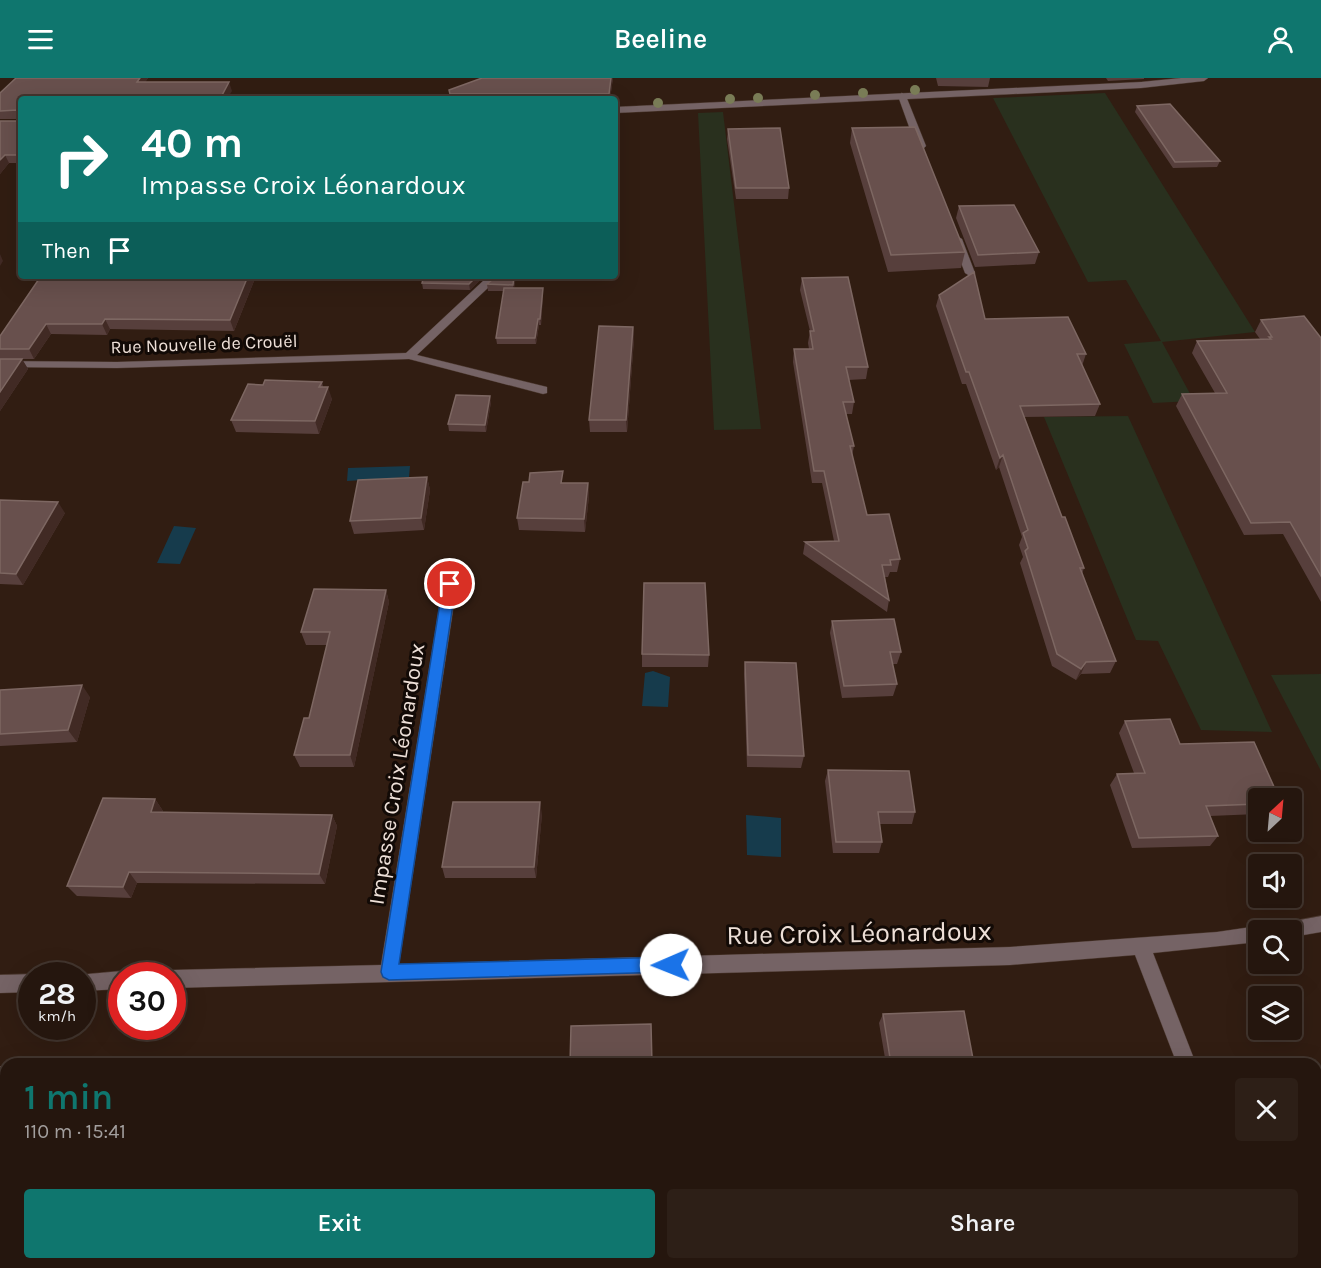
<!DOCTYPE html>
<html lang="en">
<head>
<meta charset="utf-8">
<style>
	:root { --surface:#25160e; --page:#2d1f17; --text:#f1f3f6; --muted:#a39f9e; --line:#42352e; --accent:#0f766e }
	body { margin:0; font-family:Karla,sans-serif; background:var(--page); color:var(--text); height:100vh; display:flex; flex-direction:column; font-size:22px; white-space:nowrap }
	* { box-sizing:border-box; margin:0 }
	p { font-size:20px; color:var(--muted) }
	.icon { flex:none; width:33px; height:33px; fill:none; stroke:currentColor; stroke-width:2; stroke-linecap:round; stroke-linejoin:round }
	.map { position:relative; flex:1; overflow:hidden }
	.details { position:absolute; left:0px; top:980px; width:1322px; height:212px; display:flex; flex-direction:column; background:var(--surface); border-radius:18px 18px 0 0; box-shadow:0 6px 24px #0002,0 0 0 2px var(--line) }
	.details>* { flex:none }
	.guide { position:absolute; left:18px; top:18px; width:600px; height:183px; border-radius:6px; box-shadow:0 6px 24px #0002,0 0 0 2px var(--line); background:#0f766e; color:#fff; overflow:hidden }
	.needle { width:39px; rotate:26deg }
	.tools { position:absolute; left:1248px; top:710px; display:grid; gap:12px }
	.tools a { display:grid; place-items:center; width:54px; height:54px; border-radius:6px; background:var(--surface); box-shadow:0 6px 24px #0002,0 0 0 2px var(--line); font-size:30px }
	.speed { position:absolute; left:18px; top:884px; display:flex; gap:12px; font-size:30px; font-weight:700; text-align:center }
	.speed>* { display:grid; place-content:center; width:78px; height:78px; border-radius:50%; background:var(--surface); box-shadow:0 6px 24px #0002,0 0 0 2px var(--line); line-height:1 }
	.speed small { font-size:15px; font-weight:400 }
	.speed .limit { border:9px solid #d22; background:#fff; color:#111 }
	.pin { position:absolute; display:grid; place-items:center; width:51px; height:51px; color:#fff; margin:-26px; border:3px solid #fff; border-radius:50%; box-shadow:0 2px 6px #0007 }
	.me { position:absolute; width:66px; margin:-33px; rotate:269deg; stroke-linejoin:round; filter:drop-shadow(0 0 4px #0008) }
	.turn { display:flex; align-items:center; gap:21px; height:126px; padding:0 24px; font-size:27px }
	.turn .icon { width:78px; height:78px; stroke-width:2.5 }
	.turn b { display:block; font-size:42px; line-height:51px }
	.then { display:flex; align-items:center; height:57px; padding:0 24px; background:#0003; gap:12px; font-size:22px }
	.round { display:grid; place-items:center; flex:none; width:63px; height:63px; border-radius:6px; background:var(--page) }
	.overview { display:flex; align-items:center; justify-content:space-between; height:102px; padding:0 24px }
	h1 { font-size:36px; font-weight:600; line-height:45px; color:var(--accent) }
	.button { display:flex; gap:12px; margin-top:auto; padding:12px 24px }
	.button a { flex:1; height:69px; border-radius:6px; background:var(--accent); color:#fff; font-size:24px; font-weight:600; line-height:69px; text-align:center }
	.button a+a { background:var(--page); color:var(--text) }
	header { display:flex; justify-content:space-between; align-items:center; height:78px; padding:0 24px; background:var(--accent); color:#fff; font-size:27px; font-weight:600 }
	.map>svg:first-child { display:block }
	.green { fill:#29301e }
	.water { fill:#163b4c }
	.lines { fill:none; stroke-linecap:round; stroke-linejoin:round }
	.service-casing { stroke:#4b382e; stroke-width:1 }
	.minor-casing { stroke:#4b382e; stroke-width:1 }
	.service { fill:#756365; fill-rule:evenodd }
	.minor { fill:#756365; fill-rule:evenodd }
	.tree { fill:#797c56 }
	.wall { fill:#573f3c }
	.shaded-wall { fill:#412a24 }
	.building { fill:#68504d; stroke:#7d6762; stroke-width:1.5 }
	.route { fill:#1a73e8; stroke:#114b97; stroke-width:1.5 }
	.labels { text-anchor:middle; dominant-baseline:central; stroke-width:6; stroke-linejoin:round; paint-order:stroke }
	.far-street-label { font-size:18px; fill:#eee0d8; stroke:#120a06 }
	.street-label { font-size:22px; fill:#eee0d8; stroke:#120a06 }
	.near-street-label { font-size:27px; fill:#eee0d8; stroke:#120a06 }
</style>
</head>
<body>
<header><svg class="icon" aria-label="menu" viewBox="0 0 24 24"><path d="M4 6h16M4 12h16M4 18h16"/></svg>Beeline<svg class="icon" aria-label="person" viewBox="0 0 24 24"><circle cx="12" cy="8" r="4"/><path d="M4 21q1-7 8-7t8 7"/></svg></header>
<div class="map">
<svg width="1321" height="1190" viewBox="0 0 1321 1190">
	<rect width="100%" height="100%" fill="#311d12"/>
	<path class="green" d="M1105,15L1255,254L1162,264L1194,323L1153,325L1124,266L1161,263L1126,202L1088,204L993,20Z
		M723,34L761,351L714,352L698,35Z
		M1128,338L1272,654L1201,652L1158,563L1136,562L1044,339Z
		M1321,596V693L1271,597Z
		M554,1185H1226L1228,1190H554Z"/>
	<path class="water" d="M410,388L409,399L347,403L348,390Z
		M174,448L196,450L180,486L157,485Z
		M653,593L670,599L668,629L642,628L645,595Z
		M746,737L781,740V779L747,777Z"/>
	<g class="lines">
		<g class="service-casing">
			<path id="service" d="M902,15L906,18L926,68L924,70L916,68L898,18Z
				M957,158L962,161L975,195L974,197L970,198L965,195L952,161Z"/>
		</g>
		<g class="minor-casing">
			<path id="minor" d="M1181,0H1208L1204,3L1141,10L615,35V29L1141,4Z
				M487,202L491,203V207L417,277L547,309V315L543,316L409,281L117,290L0,289V283L117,284L406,275L483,203Z
				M450,501L457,506L399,886L1010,869L1217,854L1258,848L1264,850L1265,852H1258V864L1153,875L1196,986H1177L1135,877L1010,887L172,910V897H165L172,892L381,887L443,506Z
				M1321,838V854L1292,859V852H1275L1278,846Z
				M122,893L129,897H122V911L82,913V897H77Z
				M32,896L34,897H32V914L0,915V897Z
				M1255,1185H1277L1279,1190H1257Z"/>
		</g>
		<use href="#service" class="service"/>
		<use href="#minor" class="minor"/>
	</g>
	<g class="tree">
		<circle cx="915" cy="12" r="5"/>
		<circle cx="863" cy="15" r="5"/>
		<circle cx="815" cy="17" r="5"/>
		<circle cx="758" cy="20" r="5"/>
		<circle cx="730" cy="21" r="5"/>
		<circle cx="658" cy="25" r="5"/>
	</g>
	<path class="wall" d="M16,0H148L145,4L232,13L21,21V85H9L0,96V43H17L19,41H0V15Z
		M482,0H613L610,21H451L449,12Z
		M936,0H990L988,9L938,8Z
		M1106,0H1144V1L1108,3Z
		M1137,28L1220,83L1217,89L1173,90L1135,34Z
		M852,50L965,174L961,190L888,194L850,65Z
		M728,51L789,110L788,121H736L727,61Z
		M959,128L1039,174L1035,186L975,189L956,140Z
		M41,198H256L234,253L110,251L107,257L51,256L34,281H22L28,291L0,333V258Z
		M424,198H516L514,210H543V217L541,247H539L536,266H497L496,260L504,213H488L487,206L492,202L488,200L481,201L470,212L423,211L422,205Z
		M802,200L868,289L866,301L848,302L854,324L852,336H846L854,368L852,378L867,437L900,481L897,494H890L888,499H885L889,522L887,534L803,476L805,464L834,463L822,405H812L793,284L794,271H809L808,265L810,253L800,212Z
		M939,217L985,241L1086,276L1082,288L1100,326L1095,338L1024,339L1062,439L1084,490L1082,496L1116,583L1110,595L1081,596L1076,602L1052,588L1020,485L1023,479L1019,467L1022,459L999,389L996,392L966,306H962L936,228Z
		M1261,242L1321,260V524L1283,456L1244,457L1176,328L1182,316L1215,315L1192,275L1197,263L1260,261L1255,254Z
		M633,249L634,261L627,354H590L589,342Z
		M322,304L323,309L332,321L319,356L236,354L231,342L263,307Z
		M491,324L486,354L449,353L448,346Z
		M427,399L430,412L424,452L354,456L350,443Z
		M564,405H588L589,418L585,454L519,452L517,440Z
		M0,422L65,435L23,507L0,506Z
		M386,512L389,524L354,689H300L294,677L309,640L327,567H306L301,554Z
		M832,543L901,574L897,586H892L897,606L893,618L842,620L830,555Z
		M642,576L709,577L708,589H642Z
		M745,584L804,678L801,690L747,689L744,596Z
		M0,612L90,619L77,664L0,668Z
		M1125,643L1180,666L1258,720V736L1210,738L1218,758L1210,768L1132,770L1110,707L1117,696L1134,695L1119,655Z
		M828,692L915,734L912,746H880L882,764L879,775H833L825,703Z
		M155,721L163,733L162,734L332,737L337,748L325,806L137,805L131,820L77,818L67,808Z
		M542,736L536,800H445L442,789Z
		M883,936L974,986H886L879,945Z
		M6,988V1089H0V989Z"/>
	<path class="shaded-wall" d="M140,0H148L140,12L137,4Z
		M611,0H613L610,21L609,16Z
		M229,4L232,13L227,21H220Z
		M5,77L9,85L0,96V82Z
		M0,176L3,183L0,188Z
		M248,198H256L234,253L230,242Z
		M477,198H487L488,200L481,201L470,212L469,206Z
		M514,198H516L513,213V207Z
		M543,210V217L541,247L540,241Z
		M105,241L110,251L107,257L102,246Z
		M538,241L539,247L536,266L535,260Z
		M46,246L51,256L34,281L29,271Z
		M633,249L634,261L627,354L626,342Z
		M22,281L28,291L0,333V314Z
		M328,309L332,321L319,356L315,343Z
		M490,318L491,324L486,354L485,347Z
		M1003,377L999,389L996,392L1000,380Z
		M427,399L430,412L424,452L421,440Z
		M588,405L589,418L585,454L584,441Z
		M58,424L65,435L23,507L16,496Z
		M386,512L389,524L354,689L350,677Z
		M1086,584L1081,596L1076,602L1081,591Z
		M82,607L90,619L77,664L68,652Z
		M155,721L163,733L158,745L151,734Z
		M540,724L542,736L536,800L534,789Z
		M332,737L337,748L325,806L319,796Z
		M129,794L137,805L131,820L123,809Z"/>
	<path class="building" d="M16,0H140L137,4H229L220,21H21V77H5L0,82V43H17L20,41L17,32L0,33V15Z
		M482,0H611L609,16H450L449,12Z
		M1170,26L1220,83L1175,84L1137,28Z
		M915,49L965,174L891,177L852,50Z
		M780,50L789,110H736L728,51Z
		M1014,127L1039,174L978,177L959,128Z
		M974,194L985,241L1068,239L1086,276H1077L1100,326L1020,328L1062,439H1065L1084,490H1080L1116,583L1086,584L1081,591L1057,576L1025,473L1028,470L1023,455L1028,452L1003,377L1000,380L969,294H966L939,217Z
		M41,198H248L230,242L105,241L102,246H46L29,271H0V258Z
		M424,198H477L469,206L422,205Z
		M492,198H514L513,207L487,206L492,202Z
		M848,199L868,289H846L854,324H843L854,368H850L867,437L889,436L900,481L890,482L891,487H882L889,522L805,464L839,463L824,393H814L794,271H813L810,253H814L802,200Z
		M504,210H543L540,241H538L535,260H496Z
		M1304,238L1321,260V498L1290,444L1251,445L1182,316L1227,315L1197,263L1271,261L1269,259H1272L1261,242Z
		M599,248L633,249L626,342H589Z
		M0,281H22L0,314Z
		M265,302L322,304L319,309H328L315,343L231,342L248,306L263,307Z
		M456,317L490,318L485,347L448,346Z
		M563,393L561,405H588L584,441L517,440L523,404H529L530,395Z
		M427,399L421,440L350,443L358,402Z
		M0,422L58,424L16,496L0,495Z
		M644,505H705L709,577L642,576Z
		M314,511L386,512L350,677H294L304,640H309L330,554H301Z
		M894,541L901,574H890L897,606L844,608L832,543Z
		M745,584L796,585L804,678L748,677Z
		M82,607L68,652L0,656V612Z
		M1170,641L1180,666L1254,664L1279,720H1258V726L1206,728L1218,758L1139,760L1117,696L1145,695L1125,643Z
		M828,692L909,693L915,734H878L882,764H836Z
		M103,720L155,721L151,734L332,737L319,796L129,794L123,809L67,808Z
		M453,724H540L534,789H442Z
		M964,933L974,986H891L883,936Z
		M651,946L652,986H570L571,948Z
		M120,983L119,986H37L55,984Z
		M6,988V1082H0V989Z"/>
	<path class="route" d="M450,501L456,506L399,886L671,879L677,881L679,887L677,892L671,894L389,902L383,899L381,894L443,506Z"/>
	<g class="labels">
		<g class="far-street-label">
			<text transform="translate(204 266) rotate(-2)">Rue Nouvelle de Crouël</text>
		</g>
		<g class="street-label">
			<text transform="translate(397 696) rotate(-81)">Impasse Croix Léonardoux</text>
		</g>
		<g class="near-street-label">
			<text transform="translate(859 855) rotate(-1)">Rue Croix Léonardoux</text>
		</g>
	</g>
</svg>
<div class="tools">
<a><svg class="needle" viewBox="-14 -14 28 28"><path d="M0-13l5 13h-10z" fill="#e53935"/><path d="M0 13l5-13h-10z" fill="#a39f9e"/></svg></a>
<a><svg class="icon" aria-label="sound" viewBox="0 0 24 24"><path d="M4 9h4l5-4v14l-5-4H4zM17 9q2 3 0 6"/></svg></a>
<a><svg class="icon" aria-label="search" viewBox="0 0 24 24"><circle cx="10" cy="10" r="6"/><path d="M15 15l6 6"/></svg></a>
<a><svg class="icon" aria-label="layers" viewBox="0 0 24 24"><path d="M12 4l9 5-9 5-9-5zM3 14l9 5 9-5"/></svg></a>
</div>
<div class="speed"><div>28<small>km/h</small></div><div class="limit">30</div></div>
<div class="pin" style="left:450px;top:506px;background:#d93025"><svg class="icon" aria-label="arrive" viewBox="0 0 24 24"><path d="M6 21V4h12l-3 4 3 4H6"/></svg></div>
<svg class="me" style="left:671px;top:887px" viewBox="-20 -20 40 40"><circle r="19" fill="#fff"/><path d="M0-13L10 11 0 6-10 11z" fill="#1a73e8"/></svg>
<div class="guide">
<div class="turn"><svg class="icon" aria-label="right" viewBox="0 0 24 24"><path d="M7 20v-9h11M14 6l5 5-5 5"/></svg><div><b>40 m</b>Impasse Croix Léonardoux</div></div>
<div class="then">Then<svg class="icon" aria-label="arrive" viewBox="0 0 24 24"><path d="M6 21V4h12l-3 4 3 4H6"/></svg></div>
</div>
<section class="details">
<div class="overview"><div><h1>1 min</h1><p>110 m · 15:41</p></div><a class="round"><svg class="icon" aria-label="close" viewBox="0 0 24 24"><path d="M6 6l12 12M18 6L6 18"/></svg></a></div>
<div class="button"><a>Exit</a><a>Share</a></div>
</section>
</div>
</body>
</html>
